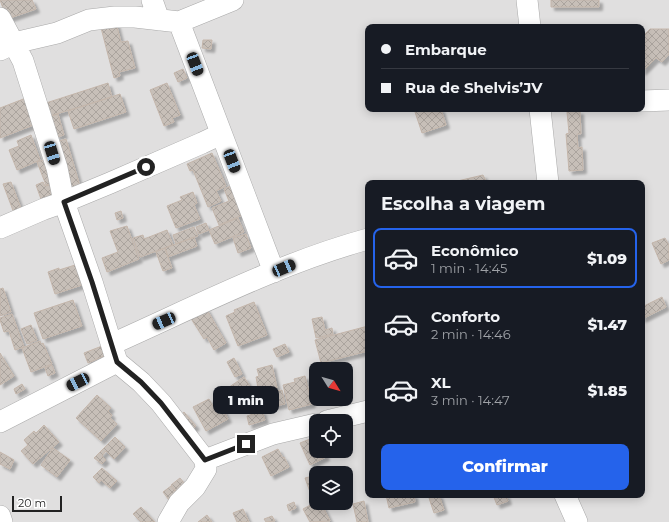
<!DOCTYPE html>
<html lang="pt">
<meta charset="utf-8">
<style>
:root{--surface:#171b24;--page:#20242c;--text:#f1f3f6;--muted:#9ea1a6;--line:#363941;--accent:#2563eb}
body{margin:0;font-family:Montserrat,sans-serif;background:var(--page);color:var(--text);height:100vh;display:flex;flex-direction:column;font-size:15px;white-space:nowrap}
*{box-sizing:border-box;margin:0}
p{font-size:13px;color:var(--muted)}
.icon{flex:none;width:22px;height:22px;fill:none;stroke:currentColor;stroke-width:2;stroke-linecap:round;stroke-linejoin:round}
.map{position:relative;flex:1;overflow:hidden}
.sheet{position:absolute;left:365px;top:180px;width:280px;height:318px;display:flex;flex-direction:column;background:var(--surface);border-radius:8px;box-shadow:0 2px 10px #0003}
.sheet>*{flex:none}
.top-card{position:absolute;left:365px;top:24px;width:280px;height:88px;border-radius:8px;box-shadow:0 2px 10px #0003;display:grid;align-content:center;height:88px;padding:0 16px;background:var(--surface)}
.needle{width:26px;rotate:127deg}
.controls{position:absolute;left:309px;top:362px;display:grid;gap:8px}
.controls a{display:grid;place-items:center;width:44px;height:44px;border-radius:8px;background:var(--surface);box-shadow:0 2px 10px #0003;font-size:20px}
.scale{position:absolute;left:12px;bottom:10px;width:50px;box-sizing:border-box;padding-left:4px;border:2px solid #222;border-top:0;font-size:11px;line-height:14px;white-space:nowrap;color:#222;-webkit-text-stroke:3px #fff;paint-order:stroke}
.end{position:absolute;width:18px;height:18px;margin:-9px;border:5px solid #222;background:#fff;box-shadow:0 0 0 2px #fff}
.from{border-radius:50%}
.bubble{position:absolute;height:28px;border-radius:8px;background:var(--surface);box-shadow:0 2px 10px #0003;font-size:13px;font-weight:800;line-height:28px;text-align:center}
.car{position:absolute;width:12px;height:24px;margin:-12px -6px;border-radius:5px;box-shadow:0 0 3px 1px #0007;background:linear-gradient(#222 24%,#8ab4d8 0 40%,#222 0 76%,#8ab4d8 0 86%,#222 0)}
.top-card b{display:flex;align-items:center;gap:14px;height:38px;font-size:15px}
.top-card b+b{border-top:1px solid var(--line)}
.top-card i{width:10px;height:10px;background:var(--text)}
ul{padding:0;list-style:none}
li{display:flex;align-items:center;gap:12px;height:60px;margin:0 8px 6px;padding:0 8px;border:2px solid transparent;border-radius:8px}
li div{flex:1}
li b{display:block;font-size:15px}
li em{font-style:normal;font-weight:800}
li.current{border-color:var(--accent)}
li>.icon{width:36px;height:36px;stroke-width:1.5}
h2{padding:0 16px;font-size:18px;line-height:48px}
.action{display:flex;gap:8px;margin-top:auto;padding:8px 16px}
.action a{flex:1;height:46px;border-radius:8px;background:var(--accent);color:#fff;font-size:16px;font-weight:800;line-height:46px;text-align:center}
.map>svg:first-child{display:block}
.residential{fill:#e0dfdf;fill-rule:evenodd}
.building{fill:url(#building-cross-hatch);stroke:#c4b6ab;filter:url(#shadow)}
.lines{fill:none;stroke-linecap:round;stroke-linejoin:round}
.minor-casing{stroke:#a9a9a9;stroke-width:22}
.minor{stroke:#fff;stroke-width:21}
.route{stroke:#222;stroke-width:5}
</style>
<div class="map">
<svg width="669" height="522" viewBox="0 0 669 522">
<defs>
<pattern id="building-cross-hatch" width="8" height="8" patternUnits="userSpaceOnUse"><rect width="8" height="8" fill="#c7bfb8"/><path d="M0 0l8 8M0 8l8-8" fill="none" stroke="#aba49e"/></pattern>
<filter id="shadow"><feDropShadow dx="3.5" dy="3.5" stdDeviation="1" flood-color="#0004"/></filter>
</defs>
<rect width="100%" height="100%" fill="#f2efe9"/>
<!-- residential -->
<path class="residential" d="M0,0H669V522H0ZM368,27H642V109H368ZM368,183H642V495H368ZM316,369H346V399H316ZM316,421H346V451H316ZM316,473H346V503H316Z"/>
<!-- building -->
<path class="building" d="M0,0H32L36,9L7,19Z
M551,0H599V7H551Z
M116,23L121,42L128,41L135,68L119,72L120,76L114,78L100,24Z
M650,29H669V54L662,62L656,58L642,72V31L645,34Z
M203,40H212L211,49L202,48Z
M183,69L187,78L178,82L174,73Z
M108,83L112,97L50,116L46,103Z
M167,83L180,115L172,118L174,122L164,126L150,90Z
M120,94L126,112L74,129L68,111Z
M26,98L36,124L0,138V108Z
M423,109H441L446,125L422,133L415,112Z
M580,111L581,134H577L578,148L582,147L583,170L569,171L566,134L569,133L567,112Z
M58,114L64,135L57,137L50,116Z
M31,135L40,160L17,170L9,150L19,146L17,141Z
M66,139L80,186L70,190L55,142Z
M212,153L226,186L216,191L221,201L208,207L193,170L190,171L187,164Z
M47,159L55,182L46,185L37,162Z
M483,175L487,183H449Z
M11,182L22,211L14,213L3,184Z
M43,182L45,186L50,185L54,198L42,202L36,185Z
M233,185L245,214L219,225L212,208L229,201L224,189Z
M193,192L197,203L194,205L200,219L176,228L167,206L182,200L180,197Z
M121,211L123,218L117,220L115,213Z
M238,218L244,232L215,244L209,230Z
M206,223L209,230L199,234L196,227Z
M127,226L139,259L107,272L102,258L118,252L110,231Z
M194,227L198,236L176,244L173,235Z
M167,230L173,245L140,257L133,238L143,235L144,239Z
M246,234L251,248L238,253L233,238Z
M194,237L197,246L168,257L165,248Z
M665,238L669,245V260L661,264L652,243Z
M165,248L172,268L163,271L156,252Z
M75,265L82,285L55,294L48,272L59,268V270Z
M3,288L11,312L0,316V289Z
M662,297L666,307L642,319V307Z
M73,300L82,326L43,339L34,313Z
M254,302L267,335L238,346L226,316L235,312L234,310Z
M206,308L226,343L214,350L207,337L204,339L190,317Z
M12,314L24,347L15,350L9,331L4,332L0,320V318Z
M322,317L325,330L332,328L333,334L316,338L312,319Z
M31,325L37,340L27,344L21,329Z
M368,326V351L321,363L315,340Z
M40,341L41,344L43,343L52,364L31,372L22,348Z
M285,344L289,352L277,357L273,349Z
M102,346L106,355L88,363L84,353Z
M0,353L14,376L0,385Z
M234,358L242,374L235,377L227,362Z
M52,365L55,373L48,376L45,368Z
M272,365L277,388L261,392L260,387L258,388L256,377L259,376L257,369Z
M305,376L312,404L289,410L283,385L295,382L294,379Z
M244,377L262,405L251,411L247,405L249,403L244,396L230,408L219,394Z
M22,384L25,389L16,394L14,389Z
M282,390L285,404L275,406L272,392Z
M97,395L111,408L108,411L112,415L110,418L117,424L101,441L76,418Z
M209,399L214,408L220,404L228,419L206,431L193,407Z
M262,411L265,420L249,425L247,416Z
M184,412L196,426L189,432L177,418Z
M44,425L59,442L33,464L21,451L28,445L24,440L34,431L36,433Z
M115,437L125,447L114,459L106,451L102,456L106,460L102,464L94,458Z
M310,439L312,444L316,442V451H324L326,457L310,465L300,443Z
M53,448L70,460L57,477L41,465Z
M278,449L283,458L284,457L289,467L271,476L262,457Z
M0,452L14,460L10,469L0,464Z
M102,468L117,481L110,488L101,480L99,483L93,477Z
M313,476L316,484V489L310,492L305,478Z
M180,478L185,484L176,491L171,485Z
M171,486L177,494L169,500L163,492Z
M316,491V501H315L311,494Z
M386,495H414L415,502L389,508Z
M428,495H439L444,510L434,513Z
M493,495H506L508,501L497,505Z
M364,501L368,522H357L353,504Z
M294,502L296,508L289,511L287,505Z
M316,502L321,503L330,521L310,522L303,509Z
M141,507L155,522H141L133,514Z
M243,509L249,522H237L233,513Z
M207,515L212,522H198Z
M272,516L275,521L266,522L264,519Z"/>
<g class="lines">
<defs>
<path id="minor" d="M152,0L159,20
M527,0L530,27
M0,18L23,61L57,168L64,202L92,282L117,362L141,382L161,403L205,460L206,469L195,487L179,503L168,522
M179,22L274,272
M0,50L14,43L57,33L89,20L115,17H135L179,22L233,0
M642,101L669,100
M540,109L548,183
M0,228L44,209L64,202L110,183L202,143L221,134
M112,344C195,307 280,263 368,239
M327,421L368,411
M0,422L117,362
M205,460L273,434L316,424
M565,495L577,522
M0,516L2,522"/>
</defs>
<!-- minor casing -->
<use href="#minor" class="minor-casing"/>
<!-- minor -->
<use href="#minor" class="minor"/>
</g>
<g class="lines">
<!-- route -->
<path class="route" d="M146,167L64,202L92,282L117,362L141,382L161,403L205,460L246,444"/>
</g>
</svg>
<div class="controls">
<a><svg class="needle" viewBox="-14 -14 28 28"><path d="M0-13l5 13h-10z" fill="#e53935"/><path d="M0 13l5-13h-10z" fill="#9ea1a6"/></svg></a>
<a><svg class="icon" aria-label="locate" viewBox="0 0 24 24"><circle cx="12" cy="12" r="6"/><path d="M12 2v4M12 18v4M2 12h4M18 12h4"/></svg></a>
<a><svg class="icon" aria-label="layers" viewBox="0 0 24 24"><path d="M12 4l9 5-9 5-9-5zM3 14l9 5 9-5"/></svg></a>
</div>
<div class="scale">20 m</div>
<i class="end from" style="left:146px;top:167px"></i>
<i class="end" style="left:246px;top:444px"></i>
<div class="bubble" style="left:213px;top:386px;width:66px">1 min</div>
<i class="car" style="left:195px;top:64px;rotate:159deg"></i>
<i class="car" style="left:52px;top:153px;rotate:163deg"></i>
<i class="car" style="left:232px;top:161px;rotate:159deg"></i>
<i class="car" style="left:284px;top:268px;rotate:67deg"></i>
<i class="car" style="left:164px;top:321px;rotate:246deg"></i>
<i class="car" style="left:78px;top:382px;rotate:243deg"></i>
<div class="top-card">
<b><i class="from"></i>Embarque</b>
<b><i></i>Rua de Shelvis’JV</b>
</div>
<section class="sheet">
<h2>Escolha a viagem</h2>
<ul>
<li class="current"><svg class="icon" aria-label="car" viewBox="0 0 24 24"><path d="M5 17H2v-5l4-1 3-4h7l3 4 3 1v5h-3M9 17h6M6 11h13"/><circle cx="7" cy="17" r="2"/><circle cx="17" cy="17" r="2"/></svg><div><b>Econômico</b><p>1 min · 14:45</p></div><em>$1.09</em></li>
<li><svg class="icon" aria-label="car" viewBox="0 0 24 24"><path d="M5 17H2v-5l4-1 3-4h7l3 4 3 1v5h-3M9 17h6M6 11h13"/><circle cx="7" cy="17" r="2"/><circle cx="17" cy="17" r="2"/></svg><div><b>Conforto</b><p>2 min · 14:46</p></div><em>$1.47</em></li>
<li><svg class="icon" aria-label="car" viewBox="0 0 24 24"><path d="M5 17H2v-5l4-1 3-4h7l3 4 3 1v5h-3M9 17h6M6 11h13"/><circle cx="7" cy="17" r="2"/><circle cx="17" cy="17" r="2"/></svg><div><b>XL</b><p>3 min · 14:47</p></div><em>$1.85</em></li>
</ul>
<div class="action"><a>Confirmar</a></div>
</section>
</div>
